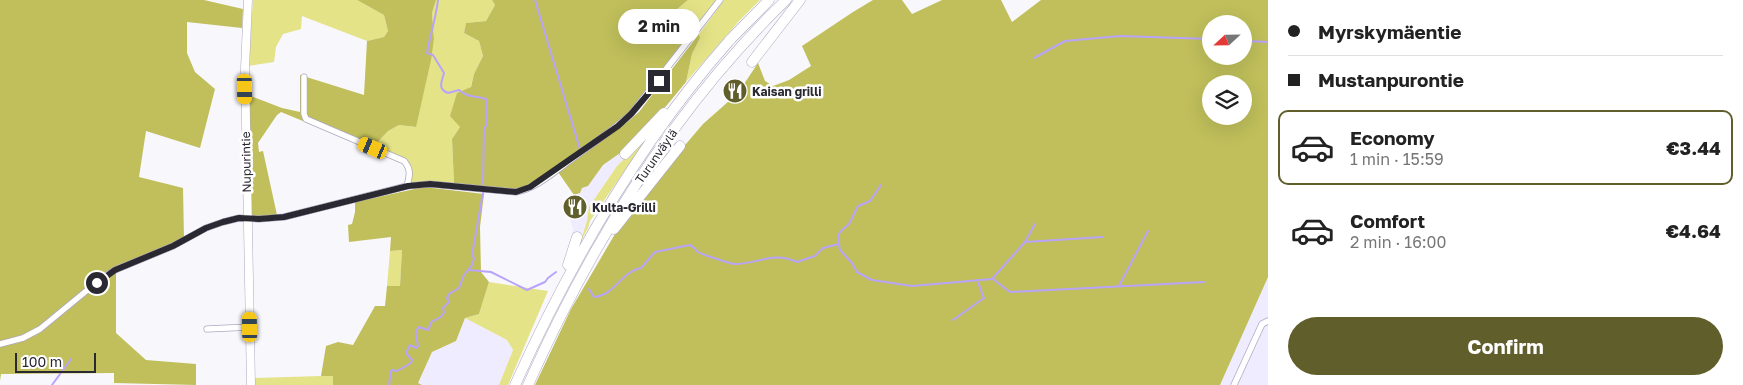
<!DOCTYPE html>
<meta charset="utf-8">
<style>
:root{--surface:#fff;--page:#f6f6f6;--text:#222;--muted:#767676;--line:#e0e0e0;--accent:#605f2c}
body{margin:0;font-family:"Golos Text",sans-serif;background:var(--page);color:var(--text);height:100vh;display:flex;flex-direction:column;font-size:19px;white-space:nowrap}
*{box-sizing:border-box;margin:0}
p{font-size:16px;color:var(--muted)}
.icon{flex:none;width:28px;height:28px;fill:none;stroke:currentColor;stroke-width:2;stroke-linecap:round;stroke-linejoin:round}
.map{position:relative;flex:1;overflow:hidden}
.details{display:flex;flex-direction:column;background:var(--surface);width:475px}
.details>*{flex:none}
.hud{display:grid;align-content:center;height:110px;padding:0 20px;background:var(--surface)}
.needle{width:32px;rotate:248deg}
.tools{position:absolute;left:1202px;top:15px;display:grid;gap:10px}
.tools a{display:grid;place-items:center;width:50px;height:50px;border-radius:50%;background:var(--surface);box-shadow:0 5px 20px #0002;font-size:25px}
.scale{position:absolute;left:15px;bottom:12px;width:81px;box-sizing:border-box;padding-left:5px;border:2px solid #2a2831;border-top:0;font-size:14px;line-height:18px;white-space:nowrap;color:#2a2831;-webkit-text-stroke:4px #fff;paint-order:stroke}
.end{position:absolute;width:22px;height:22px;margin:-11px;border:6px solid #2a2831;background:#fff;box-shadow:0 0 0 2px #fff}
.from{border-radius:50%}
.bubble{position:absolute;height:35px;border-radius:18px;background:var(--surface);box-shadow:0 5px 20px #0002;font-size:16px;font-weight:700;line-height:35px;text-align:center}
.car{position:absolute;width:15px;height:30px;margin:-15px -8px;border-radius:6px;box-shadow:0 0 4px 1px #0007;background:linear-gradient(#f5c518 24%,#345 0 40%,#f5c518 0 76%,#345 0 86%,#f5c518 0)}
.hud b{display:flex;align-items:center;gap:18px;height:48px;font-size:19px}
.hud b+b{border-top:1px solid var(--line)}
.hud i{width:12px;height:12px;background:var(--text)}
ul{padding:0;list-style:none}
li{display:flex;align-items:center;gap:15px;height:75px;margin:0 10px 8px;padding:0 10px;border:2px solid transparent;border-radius:10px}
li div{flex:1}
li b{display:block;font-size:19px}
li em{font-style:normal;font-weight:700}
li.on{border-color:var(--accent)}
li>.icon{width:45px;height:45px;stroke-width:1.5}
.button{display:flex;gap:10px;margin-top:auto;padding:10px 20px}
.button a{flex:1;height:58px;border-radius:30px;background:var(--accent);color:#fff;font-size:20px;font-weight:700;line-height:58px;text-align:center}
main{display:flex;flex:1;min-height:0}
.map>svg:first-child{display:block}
.built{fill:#efecff}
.green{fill:#e4e387}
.forest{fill:#c0bf5b;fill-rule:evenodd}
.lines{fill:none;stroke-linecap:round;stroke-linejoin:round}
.stream{stroke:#b9a4fa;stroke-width:2}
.street-casing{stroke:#aea9c1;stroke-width:7}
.secondary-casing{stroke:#aea9c1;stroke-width:9}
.highway-casing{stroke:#aea9c1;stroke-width:11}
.street{stroke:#fff;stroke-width:5.5}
.secondary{stroke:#fff;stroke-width:8}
.highway{stroke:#fff;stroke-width:10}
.route{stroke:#2a2831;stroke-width:6}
.labels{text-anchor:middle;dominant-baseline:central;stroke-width:5;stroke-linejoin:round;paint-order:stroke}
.poi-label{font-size:12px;font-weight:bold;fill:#2a2831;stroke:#fff;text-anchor:start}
.street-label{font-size:12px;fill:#2a2831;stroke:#fff}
</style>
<main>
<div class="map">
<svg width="1268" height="385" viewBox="0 0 1268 385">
<rect width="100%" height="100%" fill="#f8f7fc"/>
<!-- built -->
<path class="built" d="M623,151L627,156L617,166L589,207L587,221L581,238L572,237L573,229L568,212L574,195L580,193L582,188L588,186L603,165Z
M1268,277V385H1220Z
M465,318L507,340L513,350L499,385H422L418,383L432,352L456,341Z"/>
<!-- green -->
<path class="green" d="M253,0H357L384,15L388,31L384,37L367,41L302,16L301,29L283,34L276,47L274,62L248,66Z
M436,0H492L495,5L486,21L466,23L464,33L479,41L483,56L474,74L460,127L452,139L454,183L425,181L406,184L407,168L402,162L371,149L388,131L399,125L415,127L434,39L432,13Z
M688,0H716L686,39C671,28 680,26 675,11Z
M724,0H760L739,21L686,82L692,54L700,38L699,34Z
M652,131L590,221L588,228L580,243L587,221L589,207L617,166Z
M402,250L400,287L387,286L390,251Z
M489,282L548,291L508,385H499L513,350L507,340L465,318L479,314Z
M321,376H334L333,385H255V378Z"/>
<!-- forest -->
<path class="forest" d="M0,0H204L243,9L242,28L187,22V53L195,72L215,89L200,148L146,131L139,177L183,188L184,239L118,265L116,274V333L146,360L196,364V385L114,383V373L1,374L0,381Z
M357,0H436L432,13L434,39L431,60L416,127L399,125L388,131L371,149L281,112L277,115L258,143L259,152L263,151L277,215L253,217L250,212L248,95L282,108L300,112V75L364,95L367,41L384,37L388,31L384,15Z
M492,0H688L675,11C680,25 673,29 686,39L628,114L612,127L534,181L523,187L517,189L454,183L452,139L460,127L450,116L457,93L471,87L474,74L483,56L479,41L464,33L466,23L486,21L495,5Z
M873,0H902L912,14L942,0H1001L1012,22L1041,0H1268V277L1220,385H535L571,309L615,234L668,165L703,124L738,93L758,63L765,81L773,86L789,80L811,66L802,46L853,12ZM1211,24H1244V56H1211ZM1211,84H1244V116H1211Z
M699,34L700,38L692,54L686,82L667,105L623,151L603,165L588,186L582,188L580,193L574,195L558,172L626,123L639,112Z
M424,187L484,194L480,227L481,272L489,282L479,314L465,318L456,341L432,352L418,383L422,385H333V376H321L326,346L338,342L353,345L375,306H385L387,286H400L402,250L390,251L391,237L349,242L348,225L352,224L355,212V202Z"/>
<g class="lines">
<!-- stream -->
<path class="stream" d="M438,0C436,18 430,36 427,53L433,55L444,73C442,81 437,89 448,93L459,90C470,99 474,95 486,99L487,102L486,126L484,128L483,184
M535,0L580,149
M1244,41L1268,42
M1034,58L1065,41L1120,36L1211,39
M881,185L870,201L858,206L849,224L841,231L838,235L839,244L840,250L852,263L857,272L872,280L912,286L992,279
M1025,242L1103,237
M469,270L491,272L527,290L545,282L548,278L556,272
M992,279L1025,242L1035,224
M993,279L1010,292L1204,282
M1119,286L1148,231
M589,289L594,297C614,296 622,271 641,268L655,252L690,245C695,247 694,249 698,252C701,254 731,264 735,264C758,264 772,251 797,262L815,256L823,248L839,244
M953,320L984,298L977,280
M52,385L71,359
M389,385L391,371L392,370L397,371L411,363L412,360L406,353L410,345L416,348L418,346C417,338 413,333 419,327L428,330L432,321C437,320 441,317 444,313L443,308L449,302L447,298L449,294L459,288L464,275L472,265L474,258L472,255L483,193"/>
<defs>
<path id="street" d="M304,77V114L306,119L404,161C411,169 410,175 407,186
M207,329L250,327
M0,344L23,338L40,329L102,278L115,270L173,246L206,228L223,222L239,218L259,219L284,217L407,186L430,184L516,192C537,188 555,171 572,159C592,144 613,130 631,114L720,0
M1234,385L1262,324L1268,321"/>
<path id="secondary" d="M248,0L245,69L251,385"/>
<path id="highway" d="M752,62L800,0
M625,154L664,113
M614,229L680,146
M568,265L577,237
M515,385C571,261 639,143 729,41C742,27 756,14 769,0
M528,385C591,244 674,108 786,0"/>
</defs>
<!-- street casing -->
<use href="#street" class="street-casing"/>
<!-- secondary casing -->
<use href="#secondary" class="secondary-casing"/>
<!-- highway casing -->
<use href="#highway" class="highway-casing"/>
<!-- street -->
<use href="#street" class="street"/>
<!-- secondary -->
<use href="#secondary" class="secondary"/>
<!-- highway -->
<use href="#highway" class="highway"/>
</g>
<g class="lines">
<!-- route -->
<path class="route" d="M97,283L115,270L173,246L206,228L223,222L239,218L259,219L284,217L408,186L430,184L516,192L530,187L618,126L631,114L659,81"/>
</g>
<!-- icons -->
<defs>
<symbol id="restaurant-disc" viewBox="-11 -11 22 22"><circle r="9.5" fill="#605f2c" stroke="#fff"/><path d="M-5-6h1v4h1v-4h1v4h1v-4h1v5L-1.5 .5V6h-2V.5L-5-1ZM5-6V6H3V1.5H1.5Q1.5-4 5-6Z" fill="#fff"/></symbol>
</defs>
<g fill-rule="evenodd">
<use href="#restaurant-disc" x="721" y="77" width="28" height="28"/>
<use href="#restaurant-disc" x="561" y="193" width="28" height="28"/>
</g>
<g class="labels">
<!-- poi labels -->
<g class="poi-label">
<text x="752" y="91">Kaisan grilli</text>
<text x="592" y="207">Kulta-Grilli</text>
</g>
<!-- street labels -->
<g class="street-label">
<text transform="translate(656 156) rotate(-55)">Turunväylä</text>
<text transform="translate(246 162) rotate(-91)">Nupurintie</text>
</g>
</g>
</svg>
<div class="tools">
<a><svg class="needle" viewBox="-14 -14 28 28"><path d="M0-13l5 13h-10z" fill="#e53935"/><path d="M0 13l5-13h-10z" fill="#767676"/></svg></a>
<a><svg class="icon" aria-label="layers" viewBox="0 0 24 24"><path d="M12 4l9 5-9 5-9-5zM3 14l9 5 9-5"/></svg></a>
</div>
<div class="scale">100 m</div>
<i class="end from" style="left:97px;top:283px"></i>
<i class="end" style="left:659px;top:81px"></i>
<div class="bubble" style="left:618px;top:9px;width:82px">2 min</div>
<i class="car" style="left:245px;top:89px;rotate:179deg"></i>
<i class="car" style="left:373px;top:148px;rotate:293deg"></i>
<i class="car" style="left:250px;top:327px;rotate:359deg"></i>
</div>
<section class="details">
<div class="hud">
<b><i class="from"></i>Myrskymäentie</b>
<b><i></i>Mustanpurontie</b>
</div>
<ul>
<li class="on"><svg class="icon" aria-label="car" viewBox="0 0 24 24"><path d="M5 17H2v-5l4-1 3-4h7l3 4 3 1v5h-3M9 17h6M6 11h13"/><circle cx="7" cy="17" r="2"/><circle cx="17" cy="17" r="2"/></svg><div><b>Economy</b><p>1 min · 15:59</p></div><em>€3.44</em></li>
<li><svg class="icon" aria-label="car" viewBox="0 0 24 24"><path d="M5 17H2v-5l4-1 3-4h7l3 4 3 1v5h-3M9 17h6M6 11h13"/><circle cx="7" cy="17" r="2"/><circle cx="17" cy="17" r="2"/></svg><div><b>Comfort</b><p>2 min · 16:00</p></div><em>€4.64</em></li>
</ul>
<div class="button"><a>Confirm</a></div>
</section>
</main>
